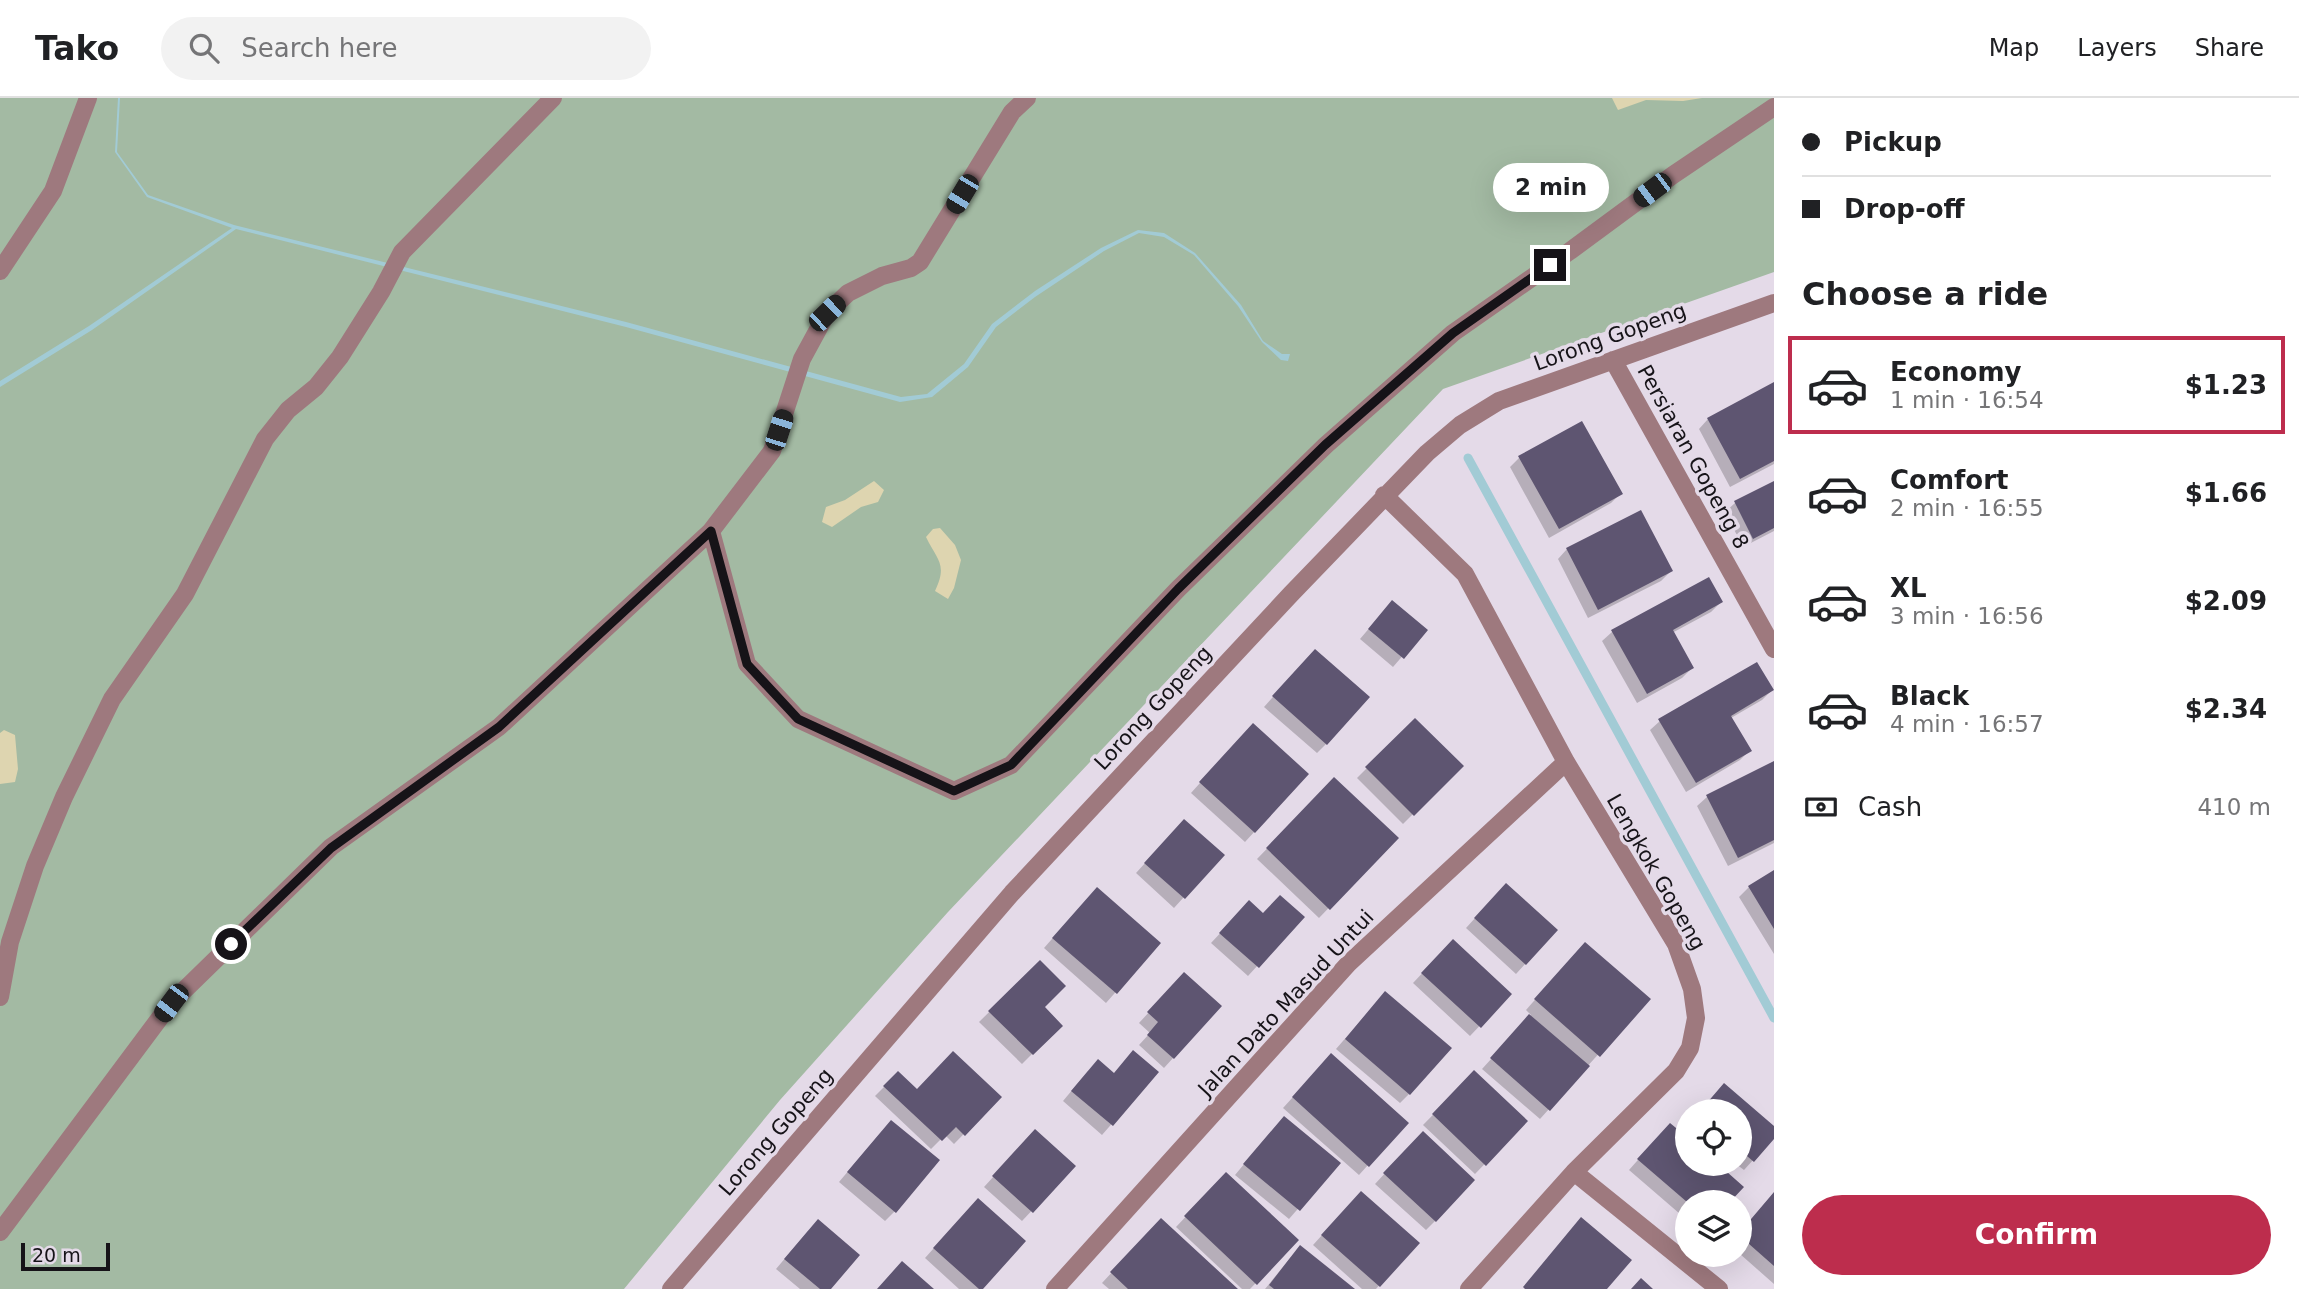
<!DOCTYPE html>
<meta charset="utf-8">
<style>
:root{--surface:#fff;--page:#f2f2f2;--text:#202124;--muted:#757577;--line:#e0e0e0;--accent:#bd2d4d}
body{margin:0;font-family:"DejaVu Sans",sans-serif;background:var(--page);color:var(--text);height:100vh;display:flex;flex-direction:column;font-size:26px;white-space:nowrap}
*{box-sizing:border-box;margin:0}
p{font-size:23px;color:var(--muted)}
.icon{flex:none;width:38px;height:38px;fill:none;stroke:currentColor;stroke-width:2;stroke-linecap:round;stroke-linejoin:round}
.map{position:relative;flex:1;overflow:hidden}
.side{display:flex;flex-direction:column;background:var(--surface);width:525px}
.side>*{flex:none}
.hud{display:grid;align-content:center;height:154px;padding:0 28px;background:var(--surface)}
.controls{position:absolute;left:1675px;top:1001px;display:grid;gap:14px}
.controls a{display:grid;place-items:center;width:77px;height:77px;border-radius:50%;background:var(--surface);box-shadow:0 7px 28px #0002;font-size:35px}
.scale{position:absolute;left:21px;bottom:18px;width:89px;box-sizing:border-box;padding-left:7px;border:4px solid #161318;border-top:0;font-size:19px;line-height:24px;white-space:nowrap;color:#161318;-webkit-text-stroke:5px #e4dae8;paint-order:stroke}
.end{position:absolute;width:32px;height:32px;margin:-16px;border:9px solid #161318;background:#fff;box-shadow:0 0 0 4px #fff}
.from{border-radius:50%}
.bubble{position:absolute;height:49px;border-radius:24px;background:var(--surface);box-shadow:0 7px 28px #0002;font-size:23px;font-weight:700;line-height:49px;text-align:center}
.car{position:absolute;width:21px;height:42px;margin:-21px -10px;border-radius:9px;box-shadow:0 0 5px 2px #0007;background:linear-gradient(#222 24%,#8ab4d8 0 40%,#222 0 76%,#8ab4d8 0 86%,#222 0)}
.hud b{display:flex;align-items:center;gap:24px;height:66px;font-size:26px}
.hud b+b{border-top:2px solid var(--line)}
.hud i{width:18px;height:18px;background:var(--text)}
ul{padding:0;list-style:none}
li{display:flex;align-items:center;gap:21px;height:98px;margin:0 14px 10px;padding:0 14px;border:4px solid transparent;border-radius:0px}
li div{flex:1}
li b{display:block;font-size:26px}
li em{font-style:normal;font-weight:700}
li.active{border-color:var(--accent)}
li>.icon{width:63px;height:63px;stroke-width:1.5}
h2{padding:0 28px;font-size:32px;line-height:84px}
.pay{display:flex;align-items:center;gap:18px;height:77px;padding:0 28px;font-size:26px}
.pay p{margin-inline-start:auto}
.action{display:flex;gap:14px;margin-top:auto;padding:14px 28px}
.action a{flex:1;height:80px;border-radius:42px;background:var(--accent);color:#fff;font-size:28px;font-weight:700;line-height:80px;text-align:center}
header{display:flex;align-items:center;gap:42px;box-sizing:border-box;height:98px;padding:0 35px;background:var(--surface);border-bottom:2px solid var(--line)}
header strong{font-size:33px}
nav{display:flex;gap:38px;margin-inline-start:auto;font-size:24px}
.search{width:490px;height:63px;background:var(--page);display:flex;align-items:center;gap:18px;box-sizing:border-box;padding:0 24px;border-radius:38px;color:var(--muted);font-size:26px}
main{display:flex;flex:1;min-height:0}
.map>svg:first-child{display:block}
.green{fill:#a3baa3}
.sand{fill:#ded5b0}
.water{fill:#a2cbd5}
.shadow{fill:#0003}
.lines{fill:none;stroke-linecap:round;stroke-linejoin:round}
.stream{stroke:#a2cbd5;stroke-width:9}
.building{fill:#5e5571}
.minor{stroke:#9e797e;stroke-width:18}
.route{stroke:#161318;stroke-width:9}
.labels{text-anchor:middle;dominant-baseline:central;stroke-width:7;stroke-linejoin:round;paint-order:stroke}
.street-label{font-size:21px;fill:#161318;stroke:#e4dae8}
</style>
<header>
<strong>Tako</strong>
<div class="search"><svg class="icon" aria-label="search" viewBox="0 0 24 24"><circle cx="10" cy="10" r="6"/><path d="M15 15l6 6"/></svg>Search here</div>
<nav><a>Map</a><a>Layers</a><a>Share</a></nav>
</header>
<main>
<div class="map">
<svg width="1774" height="1191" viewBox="0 0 1774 1191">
<rect width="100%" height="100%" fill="#e4dae8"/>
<!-- green -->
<path class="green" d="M0,0H1774V174L1443,291L948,814L780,1002L624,1191H0Z"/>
<!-- sand -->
<path class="sand" d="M1612,0H1702L1683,3L1646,2L1618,12Z
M874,383L884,392L878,404L861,409L832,429L822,424L826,409L845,402Z
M940,430L955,447L961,462L954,490L948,501L935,493C948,466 937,462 926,439L933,431Z
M4,632L15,637L18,671L15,684L0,686V635Z"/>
<!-- water -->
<path class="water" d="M118,0H120L117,54L148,97L234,127L626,224L901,299L927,296L964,266L992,226L1035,193L1101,150L1138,132L1164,135L1195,155L1241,207L1263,243L1282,256H1290L1288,263L1281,262L1262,244L1238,208L1194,157L1164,139L1139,135L1104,153L1035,199L996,229L968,269L932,299L900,304L626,229L236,131L92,232L0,289V283L89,228L232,130L147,99L115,54Z"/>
<!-- shadow -->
<path class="shadow" d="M1774,286V366L1730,389L1699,331L1708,321Z
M1519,360L1620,396L1611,405L1549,440L1510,369Z
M1774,385V433L1743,449L1725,414L1735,405Z
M1567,451L1671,473L1661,483L1588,520L1558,461Z
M1708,481L1721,504L1711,514L1672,535L1692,570L1682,580L1637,605L1602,543L1612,534Z
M1383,514L1425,532L1393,569L1360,541Z
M1305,563L1326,646L1317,655L1264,609Z
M1772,592L1762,602L1731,620L1750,652L1740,662L1686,694L1650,632L1660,623Z
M1415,622L1461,668L1403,726L1357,680Z
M1243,637L1307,676L1245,744L1191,695Z
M1774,665V745L1728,768L1697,708L1707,699Z
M1334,681L1396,740L1319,820L1257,761Z
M1175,732L1222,757L1174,810L1136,775Z
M1774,774V856L1739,799L1749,789Z
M1496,797L1556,832L1516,876L1466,830Z
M1088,800L1159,845L1106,905L1044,850Z
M1240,814L1302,819L1248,878L1211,845Z
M1443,853L1510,896L1470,938L1413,885Z
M1575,856L1648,901L1540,1021L1482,971L1531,917L1526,912Z
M1040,864L1042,909L1060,928L1022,966L979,924Z
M1175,886L1220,908L1164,970L1139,947L1150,935L1139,925Z
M1376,905L1409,996L1400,1005L1336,951Z
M1322,967L1368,1067L1359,1077L1283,1010Z
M1088,973L1113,976L1157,974L1102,1037L1063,1003Z
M898,975L917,993L1000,999L954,1046L945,1037L931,1051L875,998Z
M1474,975L1526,1023L1475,1076L1423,1027Z
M1724,987L1774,1030V1039L1744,1072L1736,1066H1740V1013H1701Z
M1275,1029L1338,1065L1289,1121L1235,1077Z
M882,1033L895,1113L885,1123L839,1084Z
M1661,1036L1687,1041V1066H1715L1741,1089L1728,1104H1687V1122L1629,1072Z
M1026,1043L1074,1068L1022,1123L984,1089Z
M1413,1045L1435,1123L1426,1132L1375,1086Z
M1226,1076L1297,1142L1250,1191H1242L1176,1129Z
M1774,1095V1186L1740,1156V1135Z
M1352,1104L1417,1145L1376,1191H1362L1313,1147Z
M968,1112L981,1191H959L925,1160Z
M1151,1132L1235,1191H1109L1102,1185Z
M808,1133L829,1191H800L776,1171Z
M1291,1159L1353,1191H1265Z"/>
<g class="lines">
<!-- stream -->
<path class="stream" d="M1468,360L1774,920"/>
</g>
<!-- building -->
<path class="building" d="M1774,284V363L1740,381L1707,320Z
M1582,323L1623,396L1559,431L1518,358Z
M1774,383V430L1753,441L1734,403Z
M1641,412L1673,473L1598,512L1566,450Z
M1709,479L1723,504L1673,532L1694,570L1647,596L1611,532Z
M1392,502L1428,532L1404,561L1368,531Z
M1315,551L1370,599L1327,647L1272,598Z
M1757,564L1774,592L1731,618L1752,653L1696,685L1658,621Z
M1415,620L1464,668L1414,718L1365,669Z
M1253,625L1309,676L1255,735L1199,684Z
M1774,663V742L1738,760L1706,697Z
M1334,679L1399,740L1330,812L1266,750Z
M1184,721L1225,757L1185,801L1144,765Z
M1774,772V831L1748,788Z
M1506,785L1558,832L1526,867L1474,820Z
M1097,789L1161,845L1117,896L1052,840Z
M1280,797L1305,819L1259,870L1219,835L1249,802L1263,815Z
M1453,841L1512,896L1481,930L1421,875Z
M1585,844L1651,901L1600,959L1534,901Z
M1040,862L1066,888L1045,909L1063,928L1033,957L988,913Z
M1184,874L1222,908L1174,961L1147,937L1158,924L1147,914Z
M1385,893L1452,950L1410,997L1345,941Z
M1529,916L1590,968L1550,1013L1490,960Z
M1133,952L1159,974L1113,1028L1071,993L1098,961L1114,975Z
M953,953L1002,999L965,1038L956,1029L942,1043L883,988L898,973L917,991Z
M1331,955L1409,1025L1369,1069L1292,999Z
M1474,972L1528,1023L1486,1068L1432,1016Z
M1724,985L1774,1028V1041L1754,1064L1740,1052V1013H1700Z
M1284,1018L1341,1065L1300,1113L1243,1066Z
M891,1022L940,1062L896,1115L847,1074Z
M1670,1025L1687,1039V1066H1718L1744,1089L1730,1104H1687L1637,1061Z
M1035,1031L1076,1068L1033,1115L992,1078Z
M1423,1033L1475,1082L1436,1124L1383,1075Z
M1226,1074L1299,1142L1257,1187L1184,1118Z
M1361,1093L1420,1145L1380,1189L1321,1137Z
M1774,1094V1168L1740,1138V1134Z
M978,1100L1026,1143L983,1191H979L933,1150Z
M1581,1119L1632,1162L1607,1191H1525L1523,1189Z
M1161,1120L1238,1191H1128L1110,1174Z
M818,1121L860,1157L831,1191H820L784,1161Z
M1300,1147L1355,1191H1274L1269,1187Z
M902,1163L934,1191H877Z
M1641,1180L1653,1191H1631Z"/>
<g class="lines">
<!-- minor -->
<path class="minor" d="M0,173L53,93L88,0
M1613,262L1774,551
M1384,397L1465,476L1566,664L1676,846L1692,891L1696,920L1690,950L1676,973L1574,1074L1469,1191
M711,433L747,566L798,621L954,693L1011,667L1178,491L1326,347L1453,235L1570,153L1673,77L1774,9
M0,899L10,844L35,768L64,699L112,601L185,496L265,341L288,312L316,289L340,259L381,194L402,154L553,0
M1574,1074L1719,1191
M0,1134L171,905L331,749L499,629L711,433L772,353L802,261L827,215L848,195L882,178L911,170L920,164L1012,14L1027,0
M671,1191L1012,795L1291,496L1427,355L1460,327L1499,303L1774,205
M1055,1191L1348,866L1566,664"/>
</g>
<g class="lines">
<!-- route -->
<path class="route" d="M231,846L331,750L499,629L711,433L747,566L798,621L954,693L1011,667L1178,491L1325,347L1453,235L1550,167"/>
</g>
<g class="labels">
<!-- street labels -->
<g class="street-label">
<text transform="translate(1610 239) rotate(-20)">Lorong Gopeng</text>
<text transform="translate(1693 359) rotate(61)">Persiaran Gopeng 8</text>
<text transform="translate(1153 610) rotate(-47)">Lorong Gopeng</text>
<text transform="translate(1656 774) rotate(60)">Lengkok Gopeng</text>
<text transform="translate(1286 905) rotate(-47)">Jalan Dato Masud Untui</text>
<text transform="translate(776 1034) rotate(-49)">Lorong Gopeng</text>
</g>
</g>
</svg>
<div class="controls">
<a><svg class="icon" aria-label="locate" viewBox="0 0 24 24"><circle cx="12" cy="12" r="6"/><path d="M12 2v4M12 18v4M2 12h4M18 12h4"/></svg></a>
<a><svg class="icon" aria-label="layers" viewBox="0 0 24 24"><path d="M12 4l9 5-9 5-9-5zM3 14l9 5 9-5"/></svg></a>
</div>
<div class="scale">20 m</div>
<i class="end from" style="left:231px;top:846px"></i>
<i class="end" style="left:1550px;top:167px"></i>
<div class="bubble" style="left:1493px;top:65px;width:116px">2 min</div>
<i class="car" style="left:1652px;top:92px;rotate:233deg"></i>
<i class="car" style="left:962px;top:96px;rotate:211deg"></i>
<i class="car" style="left:827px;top:215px;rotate:46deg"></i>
<i class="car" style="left:779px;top:332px;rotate:18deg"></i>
<i class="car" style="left:171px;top:905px;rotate:217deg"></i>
</div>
<section class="side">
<div class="hud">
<b><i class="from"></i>Pickup</b>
<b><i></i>Drop-off</b>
</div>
<h2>Choose a ride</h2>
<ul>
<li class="active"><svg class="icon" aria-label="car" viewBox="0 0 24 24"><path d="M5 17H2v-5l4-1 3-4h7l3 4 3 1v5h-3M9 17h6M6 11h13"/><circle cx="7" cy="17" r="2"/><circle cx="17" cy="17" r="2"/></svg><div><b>Economy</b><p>1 min · 16:54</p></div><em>$1.23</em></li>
<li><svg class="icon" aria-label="car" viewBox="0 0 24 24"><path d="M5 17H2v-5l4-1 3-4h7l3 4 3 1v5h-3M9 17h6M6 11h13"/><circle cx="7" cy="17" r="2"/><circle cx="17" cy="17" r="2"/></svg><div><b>Comfort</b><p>2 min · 16:55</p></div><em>$1.66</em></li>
<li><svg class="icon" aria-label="car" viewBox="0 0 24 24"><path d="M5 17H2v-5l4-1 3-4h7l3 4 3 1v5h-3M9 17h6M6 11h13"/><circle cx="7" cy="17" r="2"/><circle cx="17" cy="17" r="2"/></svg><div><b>XL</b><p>3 min · 16:56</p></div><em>$2.09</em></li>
<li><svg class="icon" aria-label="car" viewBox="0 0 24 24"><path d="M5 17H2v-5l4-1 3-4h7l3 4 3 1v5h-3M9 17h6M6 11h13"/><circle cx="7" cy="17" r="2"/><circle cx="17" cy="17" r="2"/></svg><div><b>Black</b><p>4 min · 16:57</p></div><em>$2.34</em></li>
</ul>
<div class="pay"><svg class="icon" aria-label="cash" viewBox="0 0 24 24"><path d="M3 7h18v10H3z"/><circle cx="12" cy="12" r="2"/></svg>Cash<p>410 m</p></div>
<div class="action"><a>Confirm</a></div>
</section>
</main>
